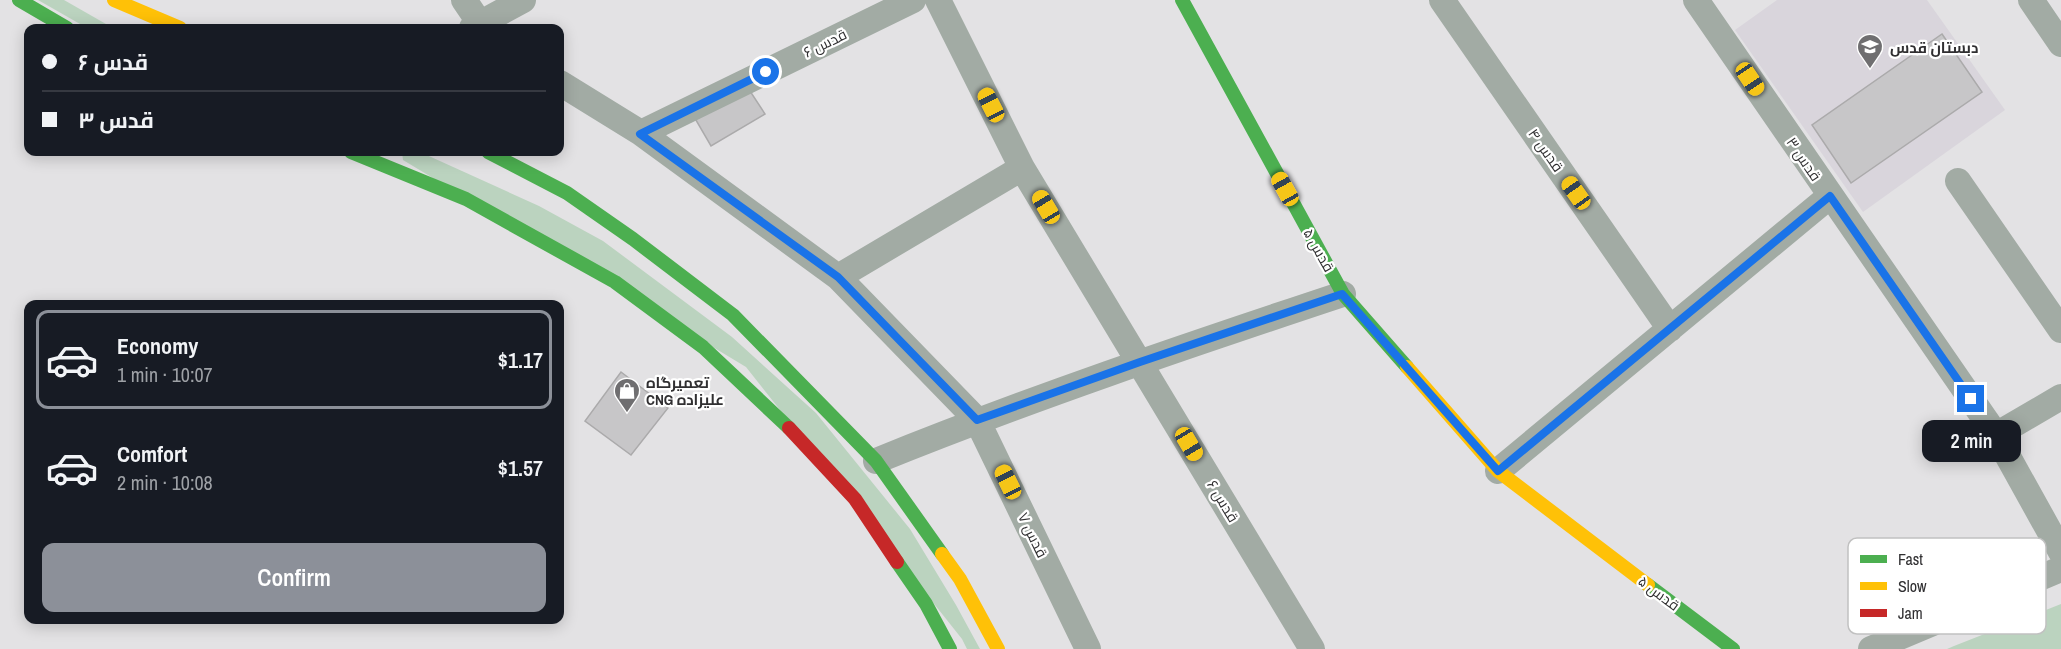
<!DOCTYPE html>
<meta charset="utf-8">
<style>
:root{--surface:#171b24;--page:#20242c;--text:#f1f3f6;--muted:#9ea1a6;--line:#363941;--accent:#8c9099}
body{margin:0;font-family:"Archivo Narrow",Cairo,sans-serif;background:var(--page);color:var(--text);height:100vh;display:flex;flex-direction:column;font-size:22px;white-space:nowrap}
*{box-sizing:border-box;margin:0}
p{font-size:20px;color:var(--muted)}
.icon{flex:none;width:33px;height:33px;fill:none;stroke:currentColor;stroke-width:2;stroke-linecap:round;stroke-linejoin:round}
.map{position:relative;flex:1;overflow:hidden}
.panel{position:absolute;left:24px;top:300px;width:540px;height:324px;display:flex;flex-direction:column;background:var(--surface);border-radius:12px;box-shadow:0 3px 15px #0003}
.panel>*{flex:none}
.top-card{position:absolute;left:24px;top:24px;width:540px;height:132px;border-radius:12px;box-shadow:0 3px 15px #0003;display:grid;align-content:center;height:132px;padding:0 18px;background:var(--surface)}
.end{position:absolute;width:27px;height:27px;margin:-14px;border:8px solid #1a73e8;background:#fff;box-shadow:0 0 0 3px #fff}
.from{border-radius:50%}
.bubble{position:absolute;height:42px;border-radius:12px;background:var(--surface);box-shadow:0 3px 15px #0003;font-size:20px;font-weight:600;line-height:42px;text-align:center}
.car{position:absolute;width:18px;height:36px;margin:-18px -9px;border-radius:8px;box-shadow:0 0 4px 2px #0007;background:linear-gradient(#f5c518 24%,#345 0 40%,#f5c518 0 76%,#345 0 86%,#f5c518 0)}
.top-card b{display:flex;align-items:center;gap:21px;height:57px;font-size:22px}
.top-card b+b{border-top:2px solid var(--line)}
.top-card i{width:15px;height:15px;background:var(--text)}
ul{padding:10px 0 0;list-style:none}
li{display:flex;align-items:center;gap:18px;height:99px;margin:0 12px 9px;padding:0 6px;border:3px solid transparent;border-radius:12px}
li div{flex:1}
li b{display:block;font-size:22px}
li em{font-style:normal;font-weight:600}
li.active{border-color:var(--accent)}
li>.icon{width:54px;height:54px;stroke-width:1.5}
.action{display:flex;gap:12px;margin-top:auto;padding:12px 18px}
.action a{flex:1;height:69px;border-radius:12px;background:var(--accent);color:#fff;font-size:24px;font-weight:600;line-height:69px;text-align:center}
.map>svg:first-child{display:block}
.built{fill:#d9d5dc}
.green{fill:#bbd3bf}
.building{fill:#c7c6c8;stroke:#abaaab;stroke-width:1.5}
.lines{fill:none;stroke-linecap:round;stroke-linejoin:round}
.street{stroke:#a2aba4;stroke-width:26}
.fast{stroke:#4caf50;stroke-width:14}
.slow{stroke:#ffc107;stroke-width:14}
.jam{stroke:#c62828;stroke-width:14}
.route{stroke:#1a73e8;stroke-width:8}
.labels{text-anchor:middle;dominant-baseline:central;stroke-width:4.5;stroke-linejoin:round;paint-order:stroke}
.street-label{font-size:15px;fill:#302f31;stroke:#fff}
.poi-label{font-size:15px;font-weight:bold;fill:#302f31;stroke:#fff;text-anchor:start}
.key{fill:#fff;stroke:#c1c1c1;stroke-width:1.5}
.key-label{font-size:16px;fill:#302f31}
</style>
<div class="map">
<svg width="2061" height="649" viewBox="0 0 2061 649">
<rect width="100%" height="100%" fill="#e3e2e4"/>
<!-- built -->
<path class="built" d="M1777,0H1927L2005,110L1863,212L1735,30Z"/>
<!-- green -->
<path class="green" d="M38,0H64L113,28H87Z
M402,152H420L539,206L603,241L732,337L816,413L910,529L956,605L980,649H967L962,639L746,367L403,160Z
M2061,604V649H1947L1954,646Z"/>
<!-- building -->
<path class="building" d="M1942,34L1982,92L1851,183L1812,125Z
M746,85L765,114L711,146L693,115Z
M621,372L668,408L631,455L585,421Z"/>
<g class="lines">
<!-- street -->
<path class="street" d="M464,0L483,28
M938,0L1022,168L1312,649
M1442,0L1670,329
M1696,0L1996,435L2061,552
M2031,0L2061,44
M472,28L523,0
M560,83L641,133L838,277L977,420L1088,649
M641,133L913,0
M1958,181L2061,330
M838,277L1022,168
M1996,435L2061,397
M876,461C1029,399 1186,346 1343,294
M1498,471L1830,196
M1871,649L2061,569"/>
<!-- fast -->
<path class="fast" d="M19,0L67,28
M1182,0L1343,294L1407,367
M351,152L466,199L615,282L703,347L789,428
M488,152L567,193L633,239L733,315L876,461L942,554
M897,562L926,604L950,649
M1648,585L1733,649"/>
<!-- slow -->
<path class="slow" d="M114,0L180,28
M1407,367L1498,471L1648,585
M942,554L960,579L998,649"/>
<!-- jam -->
<path class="jam" d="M789,428L855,499L897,562"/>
</g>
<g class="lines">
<!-- route -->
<path class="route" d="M766,72L640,134L838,277L977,420L1140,362L1342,294L1498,471L1830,196L1971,399"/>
</g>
<!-- icons -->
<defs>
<symbol id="school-pin" viewBox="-11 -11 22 30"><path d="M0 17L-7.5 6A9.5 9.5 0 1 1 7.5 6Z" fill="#6f6e70" stroke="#fff"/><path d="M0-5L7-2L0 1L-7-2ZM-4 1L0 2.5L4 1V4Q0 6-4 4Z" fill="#fff"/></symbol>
<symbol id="shop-pin" viewBox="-11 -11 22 30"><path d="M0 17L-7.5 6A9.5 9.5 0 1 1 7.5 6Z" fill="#6f6e70" stroke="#fff"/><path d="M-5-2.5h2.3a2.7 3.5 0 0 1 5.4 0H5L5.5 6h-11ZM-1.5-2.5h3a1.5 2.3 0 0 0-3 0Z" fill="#fff"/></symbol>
</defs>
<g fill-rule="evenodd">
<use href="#school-pin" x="1855" y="32" width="30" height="40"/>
<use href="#shop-pin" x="612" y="376" width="30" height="40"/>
</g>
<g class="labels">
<!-- street labels -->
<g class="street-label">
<text transform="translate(825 43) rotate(-26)">قدس ۶</text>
<text transform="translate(1546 150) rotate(55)">قدس ۴</text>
<text transform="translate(1804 159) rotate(56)">قدس ۳</text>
<text transform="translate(1319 250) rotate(61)">قدس ۵</text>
<text transform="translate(1223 501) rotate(59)">قدس ۶</text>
<text transform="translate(1033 535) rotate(64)">قدس ۷</text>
<text transform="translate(1659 593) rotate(37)">قدس ۵</text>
</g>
<!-- poi labels -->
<g class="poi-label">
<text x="1890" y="47">دبستان قدس</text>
<text x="646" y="382">تعمیرگاه<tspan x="646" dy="17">CNG علیزاده</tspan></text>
</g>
</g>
<!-- legend -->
<rect x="1848" y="538" width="198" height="96" rx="9" class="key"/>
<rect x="1860" y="555" width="27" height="8" fill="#4caf50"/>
<rect x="1860" y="582" width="27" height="8" fill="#ffc107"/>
<rect x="1860" y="609" width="27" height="8" fill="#c62828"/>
<g class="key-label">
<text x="1898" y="565">Fast</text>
<text x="1898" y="592">Slow</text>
<text x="1898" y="619">Jam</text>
</g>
</svg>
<i class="end from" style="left:766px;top:72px"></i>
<i class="end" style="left:1971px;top:399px"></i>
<div class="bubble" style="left:1922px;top:420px;width:99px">2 min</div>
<i class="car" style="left:1750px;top:79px;rotate:146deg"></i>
<i class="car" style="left:991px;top:105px;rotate:333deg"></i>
<i class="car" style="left:1285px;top:189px;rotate:331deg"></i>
<i class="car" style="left:1576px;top:193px;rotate:325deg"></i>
<i class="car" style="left:1046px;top:207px;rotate:329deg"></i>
<i class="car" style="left:1189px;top:444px;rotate:149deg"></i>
<i class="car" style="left:1008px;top:482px;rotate:334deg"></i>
<div class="top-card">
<b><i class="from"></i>قدس ۶</b>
<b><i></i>قدس ۳</b>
</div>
<section class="panel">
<ul>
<li class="active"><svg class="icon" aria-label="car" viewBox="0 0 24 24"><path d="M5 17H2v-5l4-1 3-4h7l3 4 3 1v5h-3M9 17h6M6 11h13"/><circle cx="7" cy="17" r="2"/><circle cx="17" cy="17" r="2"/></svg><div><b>Economy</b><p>1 min · 10:07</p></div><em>$1.17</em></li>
<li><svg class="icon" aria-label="car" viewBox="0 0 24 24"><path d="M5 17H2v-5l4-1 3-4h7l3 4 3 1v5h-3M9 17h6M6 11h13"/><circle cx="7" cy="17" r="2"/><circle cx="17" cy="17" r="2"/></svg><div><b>Comfort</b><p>2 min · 10:08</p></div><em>$1.57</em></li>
</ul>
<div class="action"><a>Confirm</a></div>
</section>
</div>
